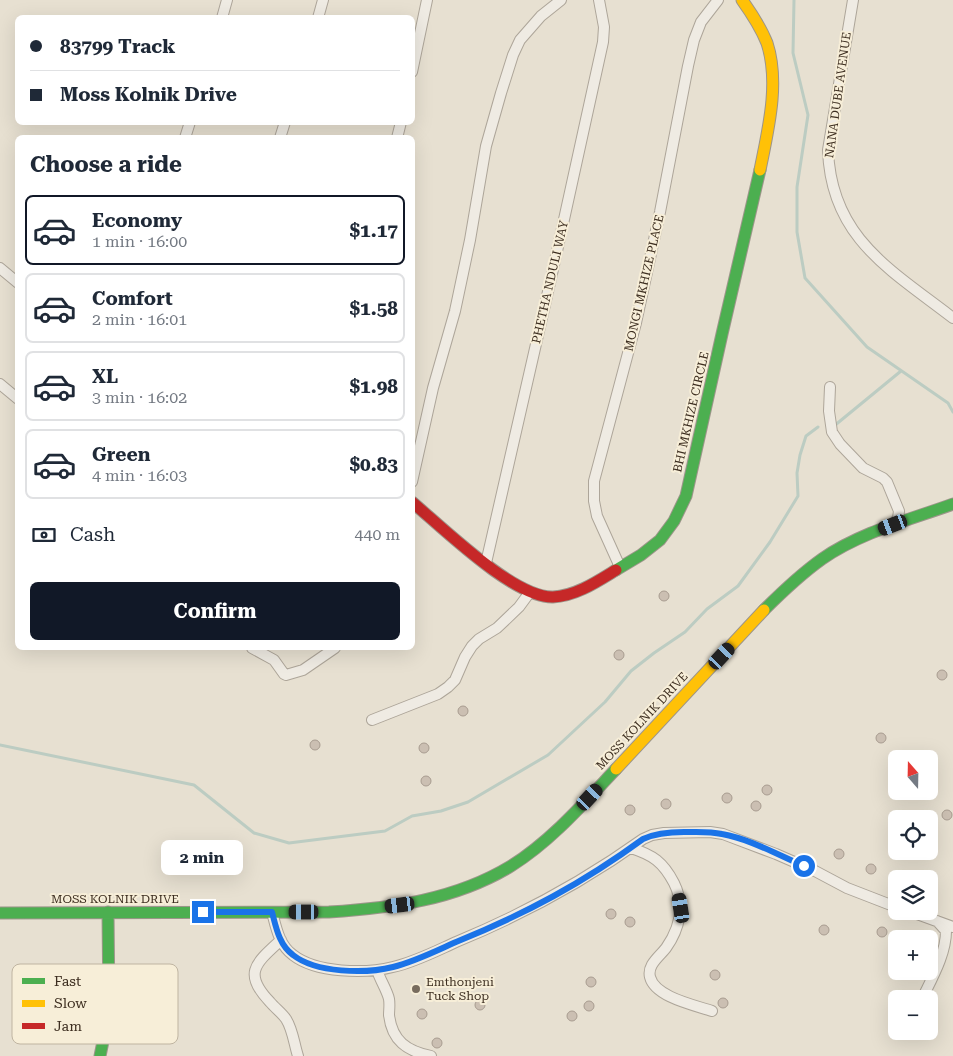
<!DOCTYPE html>
<meta charset="utf-8">
<style>
:root{--surface:#fff;--page:#f2f2f3;--text:#1f2937;--muted:#747a83;--line:#e0e1e3;--accent:#111827}
body{margin:0;font-family:"Roboto Serif",serif;background:var(--page);color:var(--text);height:100vh;display:flex;flex-direction:column;font-size:19px;white-space:nowrap}
*{box-sizing:border-box;margin:0}
p{font-size:16px;color:var(--muted)}
.icon{flex:none;width:28px;height:28px;fill:none;stroke:currentColor;stroke-width:2;stroke-linecap:round;stroke-linejoin:round}
.map{position:relative;flex:1;overflow:hidden}
.drawer{position:absolute;left:15px;top:135px;width:400px;height:515px;display:flex;flex-direction:column;background:var(--surface);border-radius:8px;box-shadow:0 5px 20px #0002}
.drawer>*{flex:none}
.top-card{position:absolute;left:15px;top:15px;width:400px;height:110px;border-radius:8px;box-shadow:0 5px 20px #0002;display:grid;align-content:center;height:110px;padding:0 15px;background:var(--surface)}
.needle{width:32px;rotate:340deg}
.fabs{position:absolute;left:888px;top:750px;display:grid;gap:10px}
.fabs a{display:grid;place-items:center;width:50px;height:50px;border-radius:8px;background:var(--surface);box-shadow:0 5px 20px #0002;font-size:25px}
.end{position:absolute;width:22px;height:22px;margin:-11px;border:6px solid #1a73e8;background:#fff;box-shadow:0 0 0 2px #fff}
.from{border-radius:50%}
.bubble{position:absolute;height:35px;border-radius:8px;background:var(--surface);box-shadow:0 5px 20px #0002;font-size:16px;font-weight:700;line-height:35px;text-align:center}
.car{position:absolute;width:15px;height:30px;margin:-15px -8px;border-radius:6px;box-shadow:0 0 4px 1px #0007;background:linear-gradient(#222 24%,#8ab4d8 0 40%,#222 0 76%,#8ab4d8 0 86%,#222 0)}
.top-card b{display:flex;align-items:center;gap:18px;height:48px;font-size:19px}
.top-card b+b{border-top:1px solid var(--line)}
.top-card i{width:12px;height:12px;background:var(--text)}
ul{padding:0;list-style:none}
li{display:flex;align-items:center;gap:15px;height:70px;margin:0 10px 8px;padding:0 5px;border:2px solid var(--line);border-radius:8px}
li div{flex:1}
li b{display:block;font-size:19px}
li em{font-style:normal;font-weight:700}
li.selected{border-color:var(--accent)}
li>.icon{width:45px;height:45px;stroke-width:1.5}
h2{padding:0 15px;font-size:22px;line-height:60px}
.pay{display:flex;align-items:center;gap:12px;height:55px;padding:0 15px;font-size:19px}
.pay p{margin-inline-start:auto}
.button{display:flex;gap:10px;margin-top:auto;padding:10px 15px}
.button a{flex:1;height:58px;border-radius:8px;background:var(--accent);color:#fff;font-size:20px;font-weight:700;line-height:58px;text-align:center}
.map>svg:first-child{display:block}
.lines{fill:none;stroke-linecap:round;stroke-linejoin:round}
.stream{stroke:#bcccc2;stroke-width:3}
.building{fill:#cbbfb2;stroke:#a89c90}
.street-casing{stroke:#ada599;stroke-width:12}
.fast-casing{stroke:#9c958a;stroke-width:13}
.slow-casing{stroke:#9c958a;stroke-width:13}
.jam-casing{stroke:#9c958a;stroke-width:13}
.street{stroke:#efebe3;stroke-width:10}
.fast{stroke:#4caf50;stroke-width:11}
.slow{stroke:#ffc107;stroke-width:11}
.jam{stroke:#c62828;stroke-width:11}
.route{stroke:#1a73e8;stroke-width:6}
.poi-dot{fill:#786c5e;stroke:#f7eed8;stroke-width:2}
.labels{text-anchor:middle;dominant-baseline:central;stroke-width:4;stroke-linejoin:round;paint-order:stroke}
.street-label{font-size:12px;fill:#3d2e20;stroke:#f7eed8}
.poi-label{font-size:12px;fill:#3d2e20;stroke:#f7eed8;text-anchor:start}
.key{fill:#f7eed8;stroke:#bfb4a1;stroke-width:1}
.key-label{font-size:14px;fill:#3d2e20}
</style>
<div class="map">
<svg width="953" height="1056" viewBox="0 0 953 1056">
<rect width="100%" height="100%" fill="#e7e0d1"/>
<g class="lines">
<!-- stream -->
<path class="stream" d="M794,0L793,53L808,115L797,187V232L805,278L867,347L948,403L953,412
M834,426L901,371
M0,745L194,785L254,833L289,843L385,831L412,816L441,811L468,802L548,755L605,702L631,671L654,653L685,632L707,609L738,586L770,542L798,496L797,473L800,455L806,436L818,427"/>
</g>
<!-- building -->
<path class="building" d="M659 596a5 5 0 1 1 10 0a5 5 0 1 1-10 0Z
M614 655a5 5 0 1 1 10 0a5 5 0 1 1-10 0Z
M937 675a5 5 0 1 1 10 0a5 5 0 1 1-10 0Z
M458 711a5 5 0 1 1 10 0a5 5 0 1 1-10 0Z
M876 738a5 5 0 1 1 10 0a5 5 0 1 1-10 0Z
M310 745a5 5 0 1 1 10 0a5 5 0 1 1-10 0Z
M419 748a5 5 0 1 1 10 0a5 5 0 1 1-10 0Z
M421 781a5 5 0 1 1 10 0a5 5 0 1 1-10 0Z
M762 790a5 5 0 1 1 10 0a5 5 0 1 1-10 0Z
M722 798a5 5 0 1 1 10 0a5 5 0 1 1-10 0Z
M661 804a5 5 0 1 1 10 0a5 5 0 1 1-10 0Z
M751 806a5 5 0 1 1 10 0a5 5 0 1 1-10 0Z
M625 810a5 5 0 1 1 10 0a5 5 0 1 1-10 0Z
M942 815a5 5 0 1 1 10 0a5 5 0 1 1-10 0Z
M834 854a5 5 0 1 1 10 0a5 5 0 1 1-10 0Z
M866 869a5 5 0 1 1 10 0a5 5 0 1 1-10 0Z
M606 914a5 5 0 1 1 10 0a5 5 0 1 1-10 0Z
M625 922a5 5 0 1 1 10 0a5 5 0 1 1-10 0Z
M819 930a5 5 0 1 1 10 0a5 5 0 1 1-10 0Z
M877 932a5 5 0 1 1 10 0a5 5 0 1 1-10 0Z
M710 975a5 5 0 1 1 10 0a5 5 0 1 1-10 0Z
M586 982a5 5 0 1 1 10 0a5 5 0 1 1-10 0Z
M718 1003a5 5 0 1 1 10 0a5 5 0 1 1-10 0Z
M475 1005a5 5 0 1 1 10 0a5 5 0 1 1-10 0Z
M584 1006a5 5 0 1 1 10 0a5 5 0 1 1-10 0Z
M417 1014a5 5 0 1 1 10 0a5 5 0 1 1-10 0Z
M567 1016a5 5 0 1 1 10 0a5 5 0 1 1-10 0Z
M432 1043a5 5 0 1 1 10 0a5 5 0 1 1-10 0Z"/>
<g class="lines">
<defs>
<path id="street" d="M853,0L828,150C831,238 891,270 953,318
M222,18L227,0
M318,18L323,0
M412,72L427,0
M185,138L190,122
M280,138L285,122
M397,138L401,122
M0,268L18,283
M0,384L18,399
M830,387L829,411L832,432L840,444L863,468L883,478L887,482L899,511L898,518L893,525
M412,482L433,388L455,311L470,240L486,146L501,93L513,55L520,40L541,16L561,0
M486,563L552,274L603,42L604,27L599,0
M620,567L597,516L594,501V481L636,323L660,212L688,66L694,40L701,22L718,0
M252,648L274,660L284,674L286,675L303,670L335,648
M372,720L438,694L448,687L455,680L465,657L472,646L479,639L497,628L519,607L530,592
M631,848C653,855 663,862 674,883C685,905 680,928 666,948C659,957 647,965 650,977C655,997 694,1005 712,1011
M909,911L953,927
M272,912C276,927 279,945 293,955C316,973 365,974 393,967C415,962 436,951 456,942C524,914 583,882 643,839L652,835L664,833L710,832L723,834L776,854L815,871L847,888L896,907
M281,940C256,963 242,973 270,1002C275,1008 282,1013 286,1019C293,1030 294,1044 298,1056
M377,970C380,980 387,990 389,999C390,1005 389,1010 389,1015C392,1041 407,1051 431,1056
M922,999C932,978 946,954 946,931L937,921"/>
<path id="fast" d="M616,570L641,555L660,540L674,521L686,496L722,334L760,170
M764,610C782,592 801,574 822,559C861,532 909,520 953,504
M0,913L329,912C392,908 455,900 511,866C551,841 584,803 616,769
M100,1056L109,1012L108,912"/>
<path id="slow" d="M742,0C752,14 761,28 767,43C780,83 768,130 760,170
M616,769L764,610"/>
<path id="jam" d="M412,502C443,528 514,598 553,597C576,596 598,581 616,570"/>
</defs>
<!-- street casing -->
<use href="#street" class="street-casing"/>
<!-- fast casing -->
<use href="#fast" class="fast-casing"/>
<!-- slow casing -->
<use href="#slow" class="slow-casing"/>
<!-- jam casing -->
<use href="#jam" class="jam-casing"/>
<!-- street -->
<use href="#street" class="street"/>
<!-- fast -->
<use href="#fast" class="fast"/>
<!-- slow -->
<use href="#slow" class="slow"/>
<!-- jam -->
<use href="#jam" class="jam"/>
</g>
<g class="lines">
<!-- route -->
<path class="route" d="M203,912H272C276,927 279,945 293,955C316,973 365,974 393,967C414,962 436,951 456,942C525,914 583,883 643,839C656,833 669,832 684,832C697,832 709,831 722,834C750,839 778,855 804,866"/>
</g>
<!-- markers -->
<circle class="poi-dot" cx="416" cy="989" r="5"/>
<g class="labels">
<!-- street labels -->
<g class="street-label">
<text transform="translate(838 95) rotate(-82)">NANA DUBE AVENUE</text>
<text transform="translate(550 282) rotate(-77)">PHETHA NDULI WAY</text>
<text transform="translate(644 283) rotate(-77)">MONGI MKHIZE PLACE</text>
<text transform="translate(691 412) rotate(-77)">BHI MKHIZE CIRCLE</text>
<text transform="translate(642 721) rotate(-47)">MOSS KOLNIK DRIVE</text>
<text x="115" y="899">MOSS KOLNIK DRIVE</text>
</g>
<!-- poi labels -->
<g class="poi-label">
<text x="426" y="982">Emthonjeni<tspan x="426" dy="14">Tuck Shop</tspan></text>
</g>
</g>
<!-- legend -->
<rect x="12" y="964" width="166" height="80" rx="8" class="key"/>
<rect x="22" y="978" width="23" height="6" fill="#4caf50"/>
<rect x="22" y="1000" width="23" height="7" fill="#ffc107"/>
<rect x="22" y="1023" width="23" height="6" fill="#c62828"/>
<g class="key-label">
<text x="54" y="986">Fast</text>
<text x="54" y="1008">Slow</text>
<text x="54" y="1031">Jam</text>
</g>
</svg>
<div class="fabs">
<a><svg class="needle" viewBox="-14 -14 28 28"><path d="M0-13l5 13h-10z" fill="#e53935"/><path d="M0 13l5-13h-10z" fill="#747a83"/></svg></a>
<a><svg class="icon" aria-label="locate" viewBox="0 0 24 24"><circle cx="12" cy="12" r="6"/><path d="M12 2v4M12 18v4M2 12h4M18 12h4"/></svg></a>
<a><svg class="icon" aria-label="layers" viewBox="0 0 24 24"><path d="M12 4l9 5-9 5-9-5zM3 14l9 5 9-5"/></svg></a>
<a>+</a>
<a>−</a>
</div>
<i class="end from" style="left:804px;top:866px"></i>
<i class="end" style="left:203px;top:912px"></i>
<div class="bubble" style="left:161px;top:840px;width:82px">2 min</div>
<i class="car" style="left:893px;top:525px;rotate:249deg"></i>
<i class="car" style="left:722px;top:656px;rotate:43deg"></i>
<i class="car" style="left:590px;top:797px;rotate:43deg"></i>
<i class="car" style="left:400px;top:905px;rotate:263deg"></i>
<i class="car" style="left:681px;top:908px;rotate:351deg"></i>
<i class="car" style="left:304px;top:912px;rotate:270deg"></i>
<div class="top-card">
<b><i class="from"></i>83799 Track</b>
<b><i></i>Moss Kolnik Drive</b>
</div>
<section class="drawer">
<h2>Choose a ride</h2>
<ul>
<li class="selected"><svg class="icon" aria-label="car" viewBox="0 0 24 24"><path d="M5 17H2v-5l4-1 3-4h7l3 4 3 1v5h-3M9 17h6M6 11h13"/><circle cx="7" cy="17" r="2"/><circle cx="17" cy="17" r="2"/></svg><div><b>Economy</b><p>1 min · 16:00</p></div><em>$1.17</em></li>
<li><svg class="icon" aria-label="car" viewBox="0 0 24 24"><path d="M5 17H2v-5l4-1 3-4h7l3 4 3 1v5h-3M9 17h6M6 11h13"/><circle cx="7" cy="17" r="2"/><circle cx="17" cy="17" r="2"/></svg><div><b>Comfort</b><p>2 min · 16:01</p></div><em>$1.58</em></li>
<li><svg class="icon" aria-label="car" viewBox="0 0 24 24"><path d="M5 17H2v-5l4-1 3-4h7l3 4 3 1v5h-3M9 17h6M6 11h13"/><circle cx="7" cy="17" r="2"/><circle cx="17" cy="17" r="2"/></svg><div><b>XL</b><p>3 min · 16:02</p></div><em>$1.98</em></li>
<li><svg class="icon" aria-label="car" viewBox="0 0 24 24"><path d="M5 17H2v-5l4-1 3-4h7l3 4 3 1v5h-3M9 17h6M6 11h13"/><circle cx="7" cy="17" r="2"/><circle cx="17" cy="17" r="2"/></svg><div><b>Green</b><p>4 min · 16:03</p></div><em>$0.83</em></li>
</ul>
<div class="pay"><svg class="icon" aria-label="cash" viewBox="0 0 24 24"><path d="M3 7h18v10H3z"/><circle cx="12" cy="12" r="2"/></svg>Cash<p>440 m</p></div>
<div class="button"><a>Confirm</a></div>
</section>
</div>
